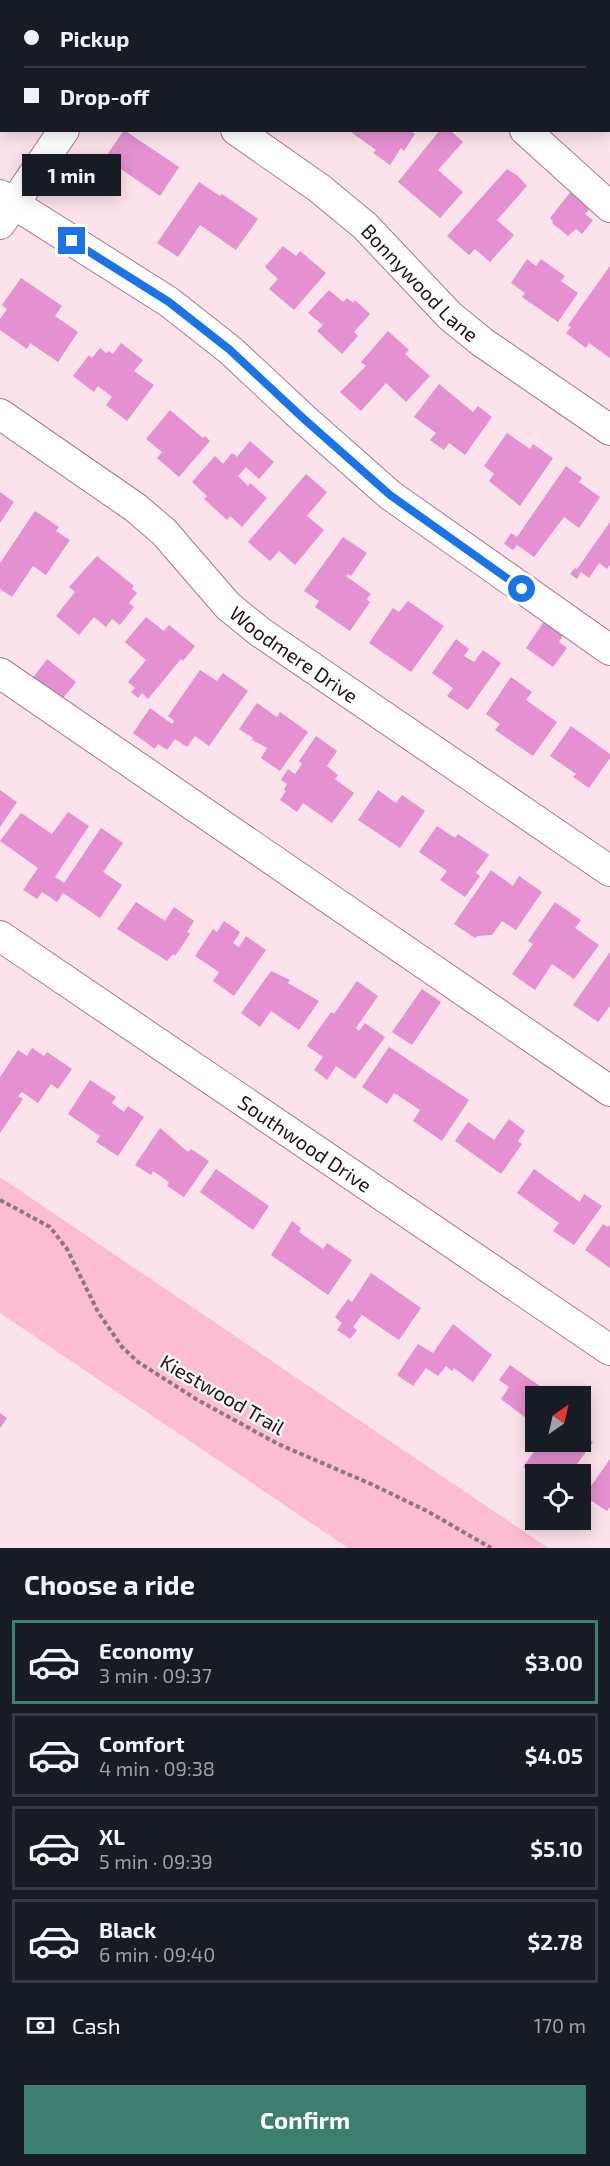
<!DOCTYPE html>
<meta charset="utf-8">
<style>
:root{--surface:#171b24;--page:#20242c;--text:#f1f3f6;--muted:#9ea1a6;--line:#363941;--accent:#3d7f6f}
body{margin:0;font-family:"Exo 2",sans-serif;background:var(--page);color:var(--text);height:100vh;display:flex;flex-direction:column;font-size:22px;white-space:nowrap}
*{box-sizing:border-box;margin:0}
p{font-size:20px;color:var(--muted)}
.icon{flex:none;width:33px;height:33px;fill:none;stroke:currentColor;stroke-width:2;stroke-linecap:round;stroke-linejoin:round}
.map{position:relative;height:1548px;overflow:hidden}
.details{display:flex;flex-direction:column;background:var(--surface);flex:1}
.details>*{flex:none}
.top-card{position:absolute;left:0px;top:0px;width:610px;height:132px;box-shadow:0 3px 15px #0003;display:grid;align-content:center;height:132px;padding:0 24px;background:var(--surface)}
.needle{width:39px;rotate:34deg}
.buttons{position:absolute;left:525px;top:1386px;display:grid;gap:12px}
.buttons a{display:grid;place-items:center;width:66px;height:66px;border-radius:0px;background:var(--surface);box-shadow:0 3px 15px #0003;font-size:30px}
.end{position:absolute;width:27px;height:27px;margin:-14px;border:8px solid #1a73e8;background:#fff;box-shadow:0 0 0 3px #fff}
.from{border-radius:50%}
.bubble{position:absolute;height:42px;border-radius:0px;background:var(--surface);box-shadow:0 3px 15px #0003;font-size:20px;font-weight:700;line-height:42px;text-align:center}
.top-card b{display:flex;align-items:center;gap:21px;height:57px;font-size:22px}
.top-card b+b{border-top:2px solid var(--line)}
.top-card i{width:15px;height:15px;background:var(--text)}
ul{padding:0;list-style:none}
li{display:flex;align-items:center;gap:18px;height:84px;margin:0 12px 9px;padding:0 12px;border:3px solid var(--line);border-radius:0px}
li div{flex:1}
li b{display:block;font-size:22px}
li em{font-style:normal;font-weight:700}
li.selected{border-color:var(--accent)}
li>.icon{width:54px;height:54px;stroke-width:1.5}
h2{padding:0 24px;font-size:27px;line-height:72px}
.pay{display:flex;align-items:center;gap:15px;height:66px;padding:0 24px;font-size:22px}
.pay p{margin-inline-start:auto}
.primary-button{display:flex;gap:12px;margin-top:auto;padding:12px 24px}
.primary-button a{flex:1;height:69px;border-radius:0px;background:var(--accent);color:#fff;font-size:24px;font-weight:700;line-height:69px;text-align:center}
.map>svg:first-child{display:block}
.green{fill:#fcbcd2}
.building{fill:#e590d0}
.lines{fill:none;stroke-linecap:round;stroke-linejoin:round}
.minor-casing{stroke:#ae768a;stroke-width:32}
.path{stroke:#8d767e;stroke-width:4;stroke-dasharray:4.5 3;stroke-linecap:butt}
.minor{stroke:#fff;stroke-width:30}
.route{stroke:#1a73e8;stroke-width:8}
.labels{text-anchor:middle;dominant-baseline:central;stroke-width:5;stroke-linejoin:round;paint-order:stroke}
.street-label{font-size:20px;fill:#261119;stroke:#f7f7f7}
</style>
<div class="map">
<svg width="610" height="1548" viewBox="0 0 610 1548">
<rect width="100%" height="100%" fill="#fce3eb"/>
<!-- green -->
<path class="green" d="M0,1177L548,1548H348L0,1313Z"/>
<!-- building -->
<path class="building" d="M124,130L179,167L160,196L105,158Z
M348,130H410L415,134L404,151L401,148L390,165L373,153L376,150Z
M440,130H450L463,142L438,170L463,192L440,218L398,182Z
M507,169L518,176L527,186L497,220L514,235L490,262L475,249L469,255L447,236Z
M199,182L220,196L222,194L258,219L236,250L200,225L178,257L157,243Z
M572,190L592,206L585,214L593,220L582,234L576,229L568,236L552,223L553,221L550,218Z
M283,246L296,256L300,251L326,273L294,310L269,289L278,279L265,267Z
M527,259L536,266L541,259L565,276L561,281L578,293L558,322L522,297L525,293L511,283Z
M610,266V358L589,343L586,348L566,333L571,327L568,325Z
M21,278L62,306L55,316L78,332L58,362L30,343L27,349L0,330V319L7,309L2,305Z
M329,290L343,302L347,298L353,303L355,300L370,314L354,332L358,336L342,354L317,331L323,325L308,313Z
M388,331L409,350L405,354L430,376L406,402L386,383L361,411L340,392L366,366L361,362Z
M121,343L143,360L134,371L154,385L127,421L106,405L112,397L98,386L94,392L73,376L89,355L92,358L100,348L106,353L109,351L113,354Z
M439,384L473,412L478,406L492,417L465,455L449,443L444,450L430,440L436,433L414,417Z
M170,410L203,438L205,436L210,441L179,477L157,458L162,452L146,439Z
M507,433L530,449L533,444L553,458L520,506L489,481L494,474L484,466Z
M250,441L274,462L259,479L246,467L238,476L248,486L250,483L267,498L242,527L230,516L227,520L204,499L207,496L192,482L215,456L223,464L232,453L237,457Z
M566,466L582,478L579,482L600,497L579,528L564,517L534,557L517,545L513,550L504,544L511,533L517,537Z
M306,474L327,492L307,516L324,530L295,565L279,551L270,561L248,542Z
M0,492L14,502L0,523Z
M35,511L59,527L56,531L70,540L46,575L33,566L12,597L0,589V563Z
M610,522V565L607,569L599,563L589,578L581,572L577,579L570,574L575,568L577,569Z
M343,537L367,553L351,576L348,574L346,576L371,594L367,599L370,602L350,631L315,607L319,601L304,591Z
M97,556L134,586L132,589L137,593L129,603L134,607L120,625L112,619L106,627L94,617L79,635L56,616L75,592L69,587Z
M408,601L444,626L411,672L369,643L393,608L399,612Z
M146,617L164,631L169,625L195,646L183,661L181,659L148,699L142,693L138,698L131,692L135,688L128,682L146,660L125,642Z
M545,620L564,634L559,642L567,648L553,667L526,648Z
M456,639L469,649L464,656L474,662L483,650L501,663L468,710L447,696L453,688L432,673Z
M47,659L76,682L60,702L32,679Z
M200,670L217,681L223,673L248,691L209,746L195,736L187,747L175,739L167,750L158,744L155,749L133,733L150,708L172,724L174,721L168,716Z
M511,677L532,692L526,700L557,722L533,756L495,730L500,724L486,714Z
M257,703L277,717L280,712L308,732L280,771L261,758L267,748L252,740L253,738L239,729Z
M571,726L610,754V758L589,788L573,777L576,774L550,756Z
M316,736L337,751L327,766L338,775L335,779L354,793L332,823L303,803L297,812L280,800L286,791L284,790L287,784L281,780L288,769L295,774L302,764L299,761Z
M0,790L17,802L0,827Z
M378,790L396,803L402,795L425,811L400,848L358,820Z
M68,812L89,826L55,877L64,883L101,828L123,843L103,872L122,885L100,918L63,893L57,902L42,892L37,899L23,890L38,868L0,841L21,813L52,834Z
M437,826L455,838L458,834L489,855L476,873L480,876L465,897L440,880L447,871L419,852Z
M491,870L513,886L519,876L542,892L516,930L502,921L492,935L477,936L475,938L454,924Z
M136,902L165,921L174,907L194,921L187,932L190,934L175,956L173,954L167,961L117,929Z
M555,902L581,920L575,928L599,945L574,979L552,964L535,990L512,974L533,944L528,941Z
M224,921L240,932L233,943L239,947L246,936L266,950L234,996L213,981L219,972L195,956L213,929L217,932Z
M610,952V1006L598,1022L573,1005Z
M271,971L290,980L288,983L319,1001L299,1030L271,1011L260,1027L241,1013Z
M357,981L378,996L356,1028L359,1031L365,1023L385,1037L355,1079L336,1066L327,1080L314,1070L323,1057L307,1046L331,1012L334,1014Z
M422,989L441,1002L412,1045L392,1032Z
M389,1047L469,1100L442,1141L413,1121L420,1110L394,1093L387,1104L362,1087Z
M32,1048L44,1056L47,1052L72,1069L58,1089L51,1084L38,1103L22,1092L18,1096L23,1099L0,1133V1077L18,1050L27,1056Z
M90,1080L116,1097L112,1103L124,1112L128,1106L144,1117L118,1156L96,1142L100,1136L68,1114Z
M509,1119L525,1131L518,1141L522,1144L501,1174L455,1141L468,1122L494,1140Z
M160,1128L188,1152L191,1149L209,1161L184,1197L167,1186L169,1182L153,1171L151,1175L135,1165Z
M216,1169L269,1206L253,1230L200,1192Z
M534,1169L580,1202L584,1194L602,1206L574,1245L553,1231L559,1223L517,1193Z
M292,1221L301,1228L299,1232L323,1249L327,1243L352,1260L328,1295L271,1255Z
M603,1224L608,1227L610,1225V1268L585,1250Z
M371,1273L421,1308L399,1340L362,1315L353,1327L357,1330L350,1339L337,1330L342,1323L335,1317L348,1299L352,1302Z
M453,1324L492,1355L473,1382L454,1368L452,1371L446,1366L438,1376L426,1368L413,1386L397,1375L418,1344L433,1353Z
M510,1365L551,1394L549,1396H536V1416L531,1422L501,1399L509,1387L499,1380Z
M580,1406L588,1412L580,1423Z
M0,1413L7,1418L0,1428Z
M580,1434L593,1442L570,1474L536,1476L523,1467L541,1442H580Z
M610,1459V1507L607,1511L584,1496Z"/>
<g class="lines">
<defs>
<g id="minor">
<path d="M43,0L46,2"/>
<path d="M375,0L377,2"/>
<path d="M153,2L154,0"/>
<path id="s1" d="M236,130L319,188L365,226L450,316L482,342L610,430"/>
<path d="M525,130L610,207"/>
<path d="M0,195L169,302L230,350L304,419L390,495L610,650"/>
<path d="M0,224L64,130"/>
<path id="s2" d="M0,414L136,508L164,532L228,606L260,632L610,871"/>
<path d="M0,673L610,1091"/>
<path id="s3" d="M0,936L610,1350"/>
</g>
</defs>
<!-- minor casing -->
<use href="#minor" class="minor-casing"/>
<!-- path -->
<path class="path" d="M0,1200L50,1227L67,1249L98,1312L122,1347L138,1362L196,1399L278,1444L371,1484L427,1511L491,1548"/>
<!-- minor -->
<use href="#minor" class="minor"/>
</g>
<g class="lines">
<!-- route -->
<path class="route" d="M72,241L169,302L230,350L304,419L390,495L522,589"/>
</g>
<g class="labels">
<!-- street labels -->
<g class="street-label">
<text stroke="none"><textPath href="#s1" startOffset="240">Bonnywood Lane</textPath></text>
<text stroke="none"><textPath href="#s2" startOffset="382">Woodmere Drive</textPath></text>
<text stroke="none"><textPath href="#s3" startOffset="369">Southwood Drive</textPath></text>
<text transform="translate(223 1394) rotate(30)">Kiestwood Trail</text>
</g>
</g>
</svg>
<div class="buttons">
<a><svg class="needle" viewBox="-14 -14 28 28"><path d="M0-13l5 13h-10z" fill="#e53935"/><path d="M0 13l5-13h-10z" fill="#9ea1a6"/></svg></a>
<a><svg class="icon" aria-label="locate" viewBox="0 0 24 24"><circle cx="12" cy="12" r="6"/><path d="M12 2v4M12 18v4M2 12h4M18 12h4"/></svg></a>
</div>
<i class="end from" style="left:522px;top:589px"></i>
<i class="end" style="left:72px;top:241px"></i>
<div class="bubble" style="left:22px;top:154px;width:99px">1 min</div>
<div class="top-card">
<b><i class="from"></i>Pickup</b>
<b><i></i>Drop-off</b>
</div>
</div>
<section class="details">
<h2>Choose a ride</h2>
<ul>
<li class="selected"><svg class="icon" aria-label="car" viewBox="0 0 24 24"><path d="M5 17H2v-5l4-1 3-4h7l3 4 3 1v5h-3M9 17h6M6 11h13"/><circle cx="7" cy="17" r="2"/><circle cx="17" cy="17" r="2"/></svg><div><b>Economy</b><p>3 min · 09:37</p></div><em>$3.00</em></li>
<li><svg class="icon" aria-label="car" viewBox="0 0 24 24"><path d="M5 17H2v-5l4-1 3-4h7l3 4 3 1v5h-3M9 17h6M6 11h13"/><circle cx="7" cy="17" r="2"/><circle cx="17" cy="17" r="2"/></svg><div><b>Comfort</b><p>4 min · 09:38</p></div><em>$4.05</em></li>
<li><svg class="icon" aria-label="car" viewBox="0 0 24 24"><path d="M5 17H2v-5l4-1 3-4h7l3 4 3 1v5h-3M9 17h6M6 11h13"/><circle cx="7" cy="17" r="2"/><circle cx="17" cy="17" r="2"/></svg><div><b>XL</b><p>5 min · 09:39</p></div><em>$5.10</em></li>
<li><svg class="icon" aria-label="car" viewBox="0 0 24 24"><path d="M5 17H2v-5l4-1 3-4h7l3 4 3 1v5h-3M9 17h6M6 11h13"/><circle cx="7" cy="17" r="2"/><circle cx="17" cy="17" r="2"/></svg><div><b>Black</b><p>6 min · 09:40</p></div><em>$2.78</em></li>
</ul>
<div class="pay"><svg class="icon" aria-label="cash" viewBox="0 0 24 24"><path d="M3 7h18v10H3z"/><circle cx="12" cy="12" r="2"/></svg>Cash<p>170 m</p></div>
<div class="primary-button"><a>Confirm</a></div>
</section>
